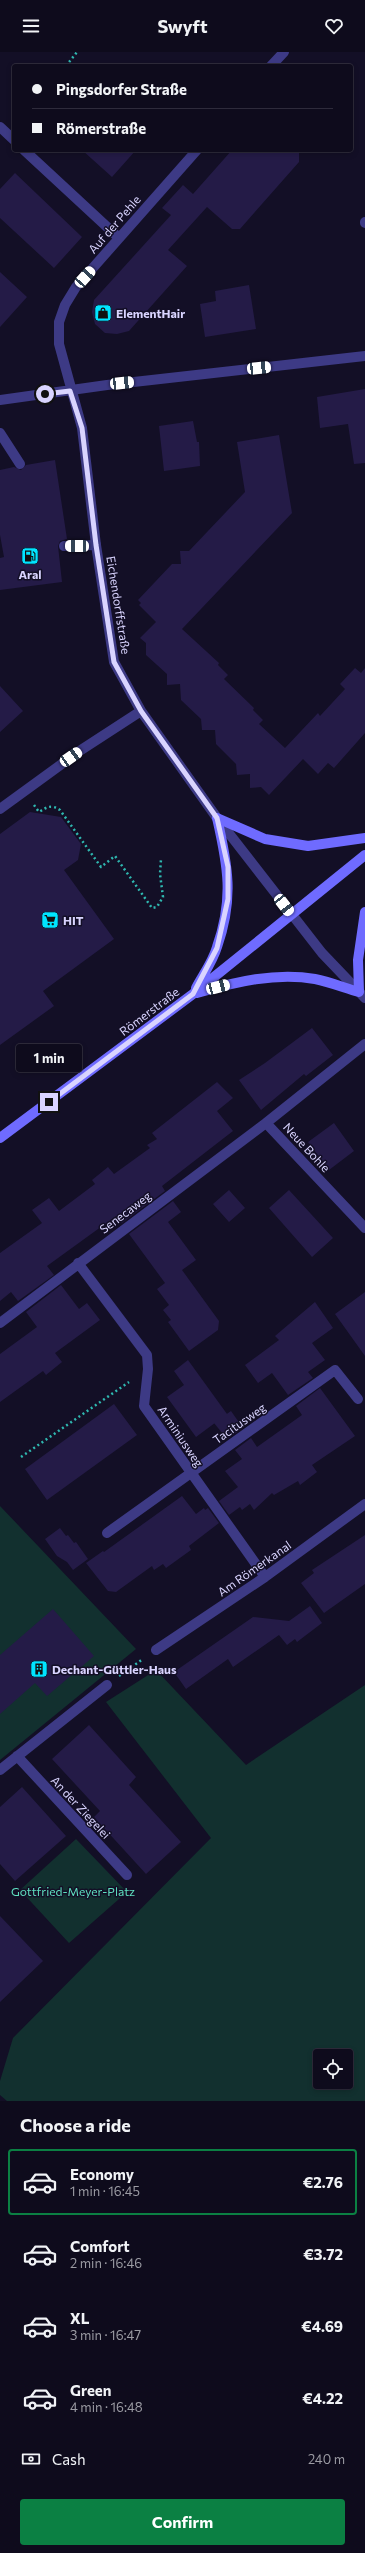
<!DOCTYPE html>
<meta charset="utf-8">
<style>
:root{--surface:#0e0b1c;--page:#171425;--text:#f1f3f6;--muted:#9b9ba3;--line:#2e2b3b;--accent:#0b8043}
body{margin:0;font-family:Commissioner,sans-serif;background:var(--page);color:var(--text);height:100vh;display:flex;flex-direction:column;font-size:15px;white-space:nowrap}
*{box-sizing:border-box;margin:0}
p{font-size:13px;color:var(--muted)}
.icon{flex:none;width:22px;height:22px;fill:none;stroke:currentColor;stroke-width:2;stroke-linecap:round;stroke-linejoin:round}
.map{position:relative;height:2049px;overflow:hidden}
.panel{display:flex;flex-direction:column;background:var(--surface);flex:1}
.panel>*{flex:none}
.guide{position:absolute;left:12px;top:12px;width:341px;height:88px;border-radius:4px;box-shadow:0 2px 6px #0003,0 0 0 1px var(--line);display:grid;align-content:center;height:88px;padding:0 20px;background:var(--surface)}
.buttons{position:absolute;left:313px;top:1997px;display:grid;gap:8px}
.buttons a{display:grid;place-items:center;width:40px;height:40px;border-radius:4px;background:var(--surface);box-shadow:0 2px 6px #0003,0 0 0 1px var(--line);font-size:20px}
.end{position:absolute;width:18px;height:18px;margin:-9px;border:5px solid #d9d4ff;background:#111;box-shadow:0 0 0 2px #111}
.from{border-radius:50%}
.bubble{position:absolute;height:28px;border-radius:4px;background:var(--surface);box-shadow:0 2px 6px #0003,0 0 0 1px var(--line);font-size:13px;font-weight:700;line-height:28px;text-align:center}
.car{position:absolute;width:12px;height:24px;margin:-12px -6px;border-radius:5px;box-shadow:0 0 3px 1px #0007;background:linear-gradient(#fff 24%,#345 0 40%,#fff 0 76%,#345 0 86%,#fff 0)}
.guide b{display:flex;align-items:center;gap:14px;height:38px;font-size:15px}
.guide b+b{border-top:1px solid var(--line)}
.guide i{width:10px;height:10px;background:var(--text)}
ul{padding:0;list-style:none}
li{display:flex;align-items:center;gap:12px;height:66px;margin:0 8px 6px;padding:0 12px;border:2px solid transparent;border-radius:4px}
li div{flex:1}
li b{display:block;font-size:15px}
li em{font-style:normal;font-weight:700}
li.selected{border-color:var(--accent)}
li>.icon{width:36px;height:36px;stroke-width:1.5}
h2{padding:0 20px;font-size:18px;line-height:48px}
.pay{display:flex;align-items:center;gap:10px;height:44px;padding:0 20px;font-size:15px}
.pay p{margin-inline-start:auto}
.cta{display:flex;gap:8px;margin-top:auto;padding:8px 20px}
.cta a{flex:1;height:46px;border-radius:4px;background:var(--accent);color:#fff;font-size:16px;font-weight:700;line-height:46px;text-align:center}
header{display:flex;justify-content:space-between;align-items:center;height:52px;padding:0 20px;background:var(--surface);font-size:18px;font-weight:700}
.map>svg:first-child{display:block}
.green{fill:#12302f;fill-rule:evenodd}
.building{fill:#241b47}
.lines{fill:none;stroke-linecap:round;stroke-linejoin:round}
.path{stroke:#2fb8b0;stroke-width:2.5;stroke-dasharray:2 3;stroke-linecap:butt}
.lane{stroke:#3d3a85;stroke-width:10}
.street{stroke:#3d3a85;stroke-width:10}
.secondary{stroke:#6f6bff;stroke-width:10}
.route{stroke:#d9d4ff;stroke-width:5}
.labels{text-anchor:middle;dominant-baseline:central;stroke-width:3;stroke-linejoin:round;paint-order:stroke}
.street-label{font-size:12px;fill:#d9d4ff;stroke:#130f26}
.poi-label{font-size:12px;font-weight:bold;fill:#d9d4ff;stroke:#130f26;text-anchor:start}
.park-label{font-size:12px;fill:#5fe0c0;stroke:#130f26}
</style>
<header><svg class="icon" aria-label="menu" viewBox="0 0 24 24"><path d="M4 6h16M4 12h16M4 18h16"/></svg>Swyft<svg class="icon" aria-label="heart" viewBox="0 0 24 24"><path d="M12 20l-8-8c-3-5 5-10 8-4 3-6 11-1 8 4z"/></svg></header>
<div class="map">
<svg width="365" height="2049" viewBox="0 0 365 2049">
<rect width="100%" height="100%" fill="#130f26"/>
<!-- green -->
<path class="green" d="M0,1454L136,1597L0,1708Z
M156,1618L246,1713L365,1633V2049H7L0,2043V2029L13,1986L211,1786L106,1650ZM320,2004H346V2030H320Z
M76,1787L127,1840L69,1891L20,1838Z"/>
<!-- building -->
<path class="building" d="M82,98H136L112,125Z
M232,98H299V110L240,177H232L207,155L168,198L187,214L129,279L117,282L105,281L95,272L92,260L94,248L171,163L162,156L183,133L193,142Z
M15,121L82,185L54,216L0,166V137Z
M0,220L27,245L0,275Z
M249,233L256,277L205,285L200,252L216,249L215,239Z
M365,337V411L354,412L348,372L320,376L317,345Z
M193,369L197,390H199L200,414L164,419L159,374Z
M279,383L292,461L182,577L219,611L218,613L228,623L224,627L254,656L253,658L263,668L259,672L285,696L318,661L320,664L345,637L340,632L355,616L361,621L365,616V681L334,716L328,711L318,722L303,707L269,743L261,735L250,736V722L237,723L236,712L216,692L215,678H202L201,667L181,648L180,632L167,633V622L146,603V591L140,586L156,570L139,553L141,551L138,548L172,512H181L180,499H189L245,440L237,390Z
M55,408L67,487L60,489L58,494L62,530L0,538V506L4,505L0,483V418L14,415L21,418L26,413Z
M0,634L23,659L0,680Z
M30,760L61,765L81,792L78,808L64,818L114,887L43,939L54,954L0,993V782Z
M312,976L333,1003L306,1024L304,1022L261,1058L239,1028L265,1011Z
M217,1030L233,1046L217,1059L233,1079L162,1134L165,1139L122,1171L116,1164L47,1214L54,1223L18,1249L11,1240L0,1249V1201L42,1171L32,1158L49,1146L59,1159L95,1132L92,1128L108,1115L114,1122L150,1096L147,1093L157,1087L152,1081Z
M334,1071L354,1099L329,1118L308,1090Z
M229,1138L245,1156L229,1170L213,1152Z
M289,1138L333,1186L312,1205L269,1156Z
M173,1149L181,1160L168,1170L196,1208L182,1218L219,1269L218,1278L189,1299L168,1270L171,1268L163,1258L169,1253L157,1237L165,1231L129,1182Z
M61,1233L79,1257L87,1251L100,1268L55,1301L62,1310L46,1323L43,1319L0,1350V1302L37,1275L26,1260Z
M365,1240V1304L335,1262Z
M315,1250L333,1276L312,1291L325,1308L308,1320L313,1326L288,1343L272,1321L258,1331L245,1313L279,1288L275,1284Z
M188,1308L227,1362L196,1385L167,1345L184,1333L174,1319Z
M320,1336L355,1384L312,1413L317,1420L300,1433L298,1429L274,1443L272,1441L254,1458L250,1452L242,1458L240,1455L229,1463L219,1449L238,1435L225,1419L242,1407L235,1398L251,1386L257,1395L302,1363L296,1354Z
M114,1352L137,1383L47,1448L25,1417Z
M231,1359L243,1376L227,1387L214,1371Z
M182,1444L196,1462L204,1456L205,1458L208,1456L219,1471L189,1494L191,1498L166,1516L163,1512L154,1518L152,1514L116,1540L108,1539L86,1511L103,1499L104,1500Z
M60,1476L66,1484L68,1483L74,1491L76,1490L88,1507L73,1518L67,1510L57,1504L45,1487Z
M365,1483V1532L324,1561L301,1531L314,1521L312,1518Z
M310,1554L322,1571L297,1590L295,1587L287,1593L279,1583L233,1615L228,1607L186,1637L174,1620L253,1565L289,1569Z
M53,1557L94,1604L47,1644L35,1631L0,1662V1603Z
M89,1673L136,1725L129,1733L181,1790L146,1822L94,1765L100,1759L52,1707Z
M22,1735L66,1784L15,1829L0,1812V1755Z
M0,1864L43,1909L0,1950Z"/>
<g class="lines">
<!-- path -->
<path class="path" d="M66,14L77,0
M34,753L39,760C47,755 51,752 60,758L101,815L115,804L152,856L157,855L163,845L160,822L161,807
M21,1405L129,1330
M119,1624L143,1607"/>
<!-- lane -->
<path class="lane" d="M0,381L20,412
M64,494L96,493"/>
<!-- street -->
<path class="street" d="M271,14L284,0
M0,75L14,88
M24,98L119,186
M197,98L76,235L65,253L59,270V292L82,376L96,493L114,610L141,659L217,766L322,901L365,946
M365,171V170
M0,348L107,333L365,304
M0,757L81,698L141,659
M365,992L266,1071L365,1176
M78,1211L147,1303L148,1317L144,1354L265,1525
M0,1271L266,1071
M107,1481L335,1318L358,1347
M156,1598L265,1525L365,1452
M17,1704L127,1823
M0,1718L107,1633"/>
<!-- secondary -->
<path class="secondary" d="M217,766L265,787L308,794L365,786
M196,936C203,923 213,909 217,895C234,847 228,814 217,766
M197,941C235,930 276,920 315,927C330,930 345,936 359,940L358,908L365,860
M0,1086L193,942L365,803"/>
</g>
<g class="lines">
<!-- route -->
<path class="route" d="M45,342L70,339L82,376L96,493L114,610L141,659L217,766L228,815V847L217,896L193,942L49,1050"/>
</g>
<!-- icons -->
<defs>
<symbol id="shop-square" viewBox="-11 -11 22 22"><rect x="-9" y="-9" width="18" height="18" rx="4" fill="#00e5ff" stroke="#130f26"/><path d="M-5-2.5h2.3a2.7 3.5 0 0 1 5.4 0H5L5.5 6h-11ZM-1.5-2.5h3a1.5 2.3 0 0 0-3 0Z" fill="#111"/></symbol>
<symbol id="fuel-square" viewBox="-11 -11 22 22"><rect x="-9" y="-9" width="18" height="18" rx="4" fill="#00e5ff" stroke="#130f26"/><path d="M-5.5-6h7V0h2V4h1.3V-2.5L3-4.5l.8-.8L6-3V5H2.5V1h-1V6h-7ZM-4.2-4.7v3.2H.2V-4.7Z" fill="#111"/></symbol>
<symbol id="supermarket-square" viewBox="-11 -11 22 22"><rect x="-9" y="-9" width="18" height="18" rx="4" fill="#00e5ff" stroke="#130f26"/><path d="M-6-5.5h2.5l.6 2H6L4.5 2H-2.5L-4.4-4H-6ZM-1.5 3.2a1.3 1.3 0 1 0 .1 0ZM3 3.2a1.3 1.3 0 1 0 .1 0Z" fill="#111"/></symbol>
<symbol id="building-square" viewBox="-11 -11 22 22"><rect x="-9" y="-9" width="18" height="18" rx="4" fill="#00e5ff" stroke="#130f26"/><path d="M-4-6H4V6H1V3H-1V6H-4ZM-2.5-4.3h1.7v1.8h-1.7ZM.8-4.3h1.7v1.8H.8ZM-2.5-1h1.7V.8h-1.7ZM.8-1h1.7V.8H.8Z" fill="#111"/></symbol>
</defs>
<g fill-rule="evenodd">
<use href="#shop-square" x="93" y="251" width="20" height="20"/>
<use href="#fuel-square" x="20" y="494" width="20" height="20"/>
<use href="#supermarket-square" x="40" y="858" width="20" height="20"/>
<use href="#building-square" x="29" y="1607" width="20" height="20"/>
</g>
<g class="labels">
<!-- street labels -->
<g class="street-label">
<text transform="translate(114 172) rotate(-49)">Auf der Pehle</text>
<text transform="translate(119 553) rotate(81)">Eichendorffstraße</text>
<text transform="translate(149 959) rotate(-37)">Römerstraße</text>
<text transform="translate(307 1095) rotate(47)">Neue Bohle</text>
<text transform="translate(125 1160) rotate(-37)">Senecaweg</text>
<text transform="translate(239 1371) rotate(-35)">Tacitusweg</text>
<text transform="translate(181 1384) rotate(56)">Arminiusweg</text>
<text transform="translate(254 1516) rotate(-35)">Am Römerkanal</text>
<text transform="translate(81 1755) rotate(47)">An der Ziegelei</text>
</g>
<!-- poi labels -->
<g class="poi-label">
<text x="116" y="261">ElementHair</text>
<text x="30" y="522" text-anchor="middle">Aral</text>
<text x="63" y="868">HIT</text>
<text x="52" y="1617">Dechant-Güttler-Haus</text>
</g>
<!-- park labels -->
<g class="park-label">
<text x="73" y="1839">Gottfried-Meyer-Platz</text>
</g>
</g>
</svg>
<div class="buttons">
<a><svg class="icon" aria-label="locate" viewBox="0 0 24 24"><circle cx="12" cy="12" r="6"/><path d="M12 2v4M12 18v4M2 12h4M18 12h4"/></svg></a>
</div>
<i class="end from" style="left:45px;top:342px"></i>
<i class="end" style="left:49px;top:1050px"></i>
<div class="bubble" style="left:16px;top:992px;width:66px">1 min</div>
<i class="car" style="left:85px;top:225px;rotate:42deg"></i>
<i class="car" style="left:259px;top:316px;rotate:84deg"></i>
<i class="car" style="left:122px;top:331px;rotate:84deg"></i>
<i class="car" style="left:77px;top:494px;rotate:271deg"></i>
<i class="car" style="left:71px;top:705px;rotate:55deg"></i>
<i class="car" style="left:284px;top:853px;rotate:142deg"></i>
<i class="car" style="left:218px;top:935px;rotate:75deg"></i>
<div class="guide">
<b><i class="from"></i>Pingsdorfer Straße</b>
<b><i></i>Römerstraße</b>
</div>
</div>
<section class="panel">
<h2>Choose a ride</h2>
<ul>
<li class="selected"><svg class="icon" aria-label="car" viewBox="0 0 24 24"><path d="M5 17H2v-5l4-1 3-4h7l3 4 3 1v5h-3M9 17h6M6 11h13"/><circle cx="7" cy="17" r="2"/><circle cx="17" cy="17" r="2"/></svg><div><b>Economy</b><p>1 min · 16:45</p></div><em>€2.76</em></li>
<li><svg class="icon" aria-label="car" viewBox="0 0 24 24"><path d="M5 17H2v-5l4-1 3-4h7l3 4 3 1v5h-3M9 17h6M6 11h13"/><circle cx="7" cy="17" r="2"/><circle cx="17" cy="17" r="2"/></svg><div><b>Comfort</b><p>2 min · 16:46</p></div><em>€3.72</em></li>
<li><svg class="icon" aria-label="car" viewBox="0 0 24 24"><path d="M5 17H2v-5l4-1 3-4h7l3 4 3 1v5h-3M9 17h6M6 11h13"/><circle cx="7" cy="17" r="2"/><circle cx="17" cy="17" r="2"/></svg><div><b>XL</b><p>3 min · 16:47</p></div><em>€4.69</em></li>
<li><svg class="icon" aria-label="car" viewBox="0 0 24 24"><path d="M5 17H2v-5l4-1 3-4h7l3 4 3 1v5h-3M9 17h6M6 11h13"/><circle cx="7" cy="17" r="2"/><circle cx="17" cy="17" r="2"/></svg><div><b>Green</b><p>4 min · 16:48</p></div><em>€4.22</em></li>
</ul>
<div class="pay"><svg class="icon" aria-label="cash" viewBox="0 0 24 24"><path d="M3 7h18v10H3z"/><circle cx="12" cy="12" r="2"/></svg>Cash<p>240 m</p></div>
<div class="cta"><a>Confirm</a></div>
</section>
